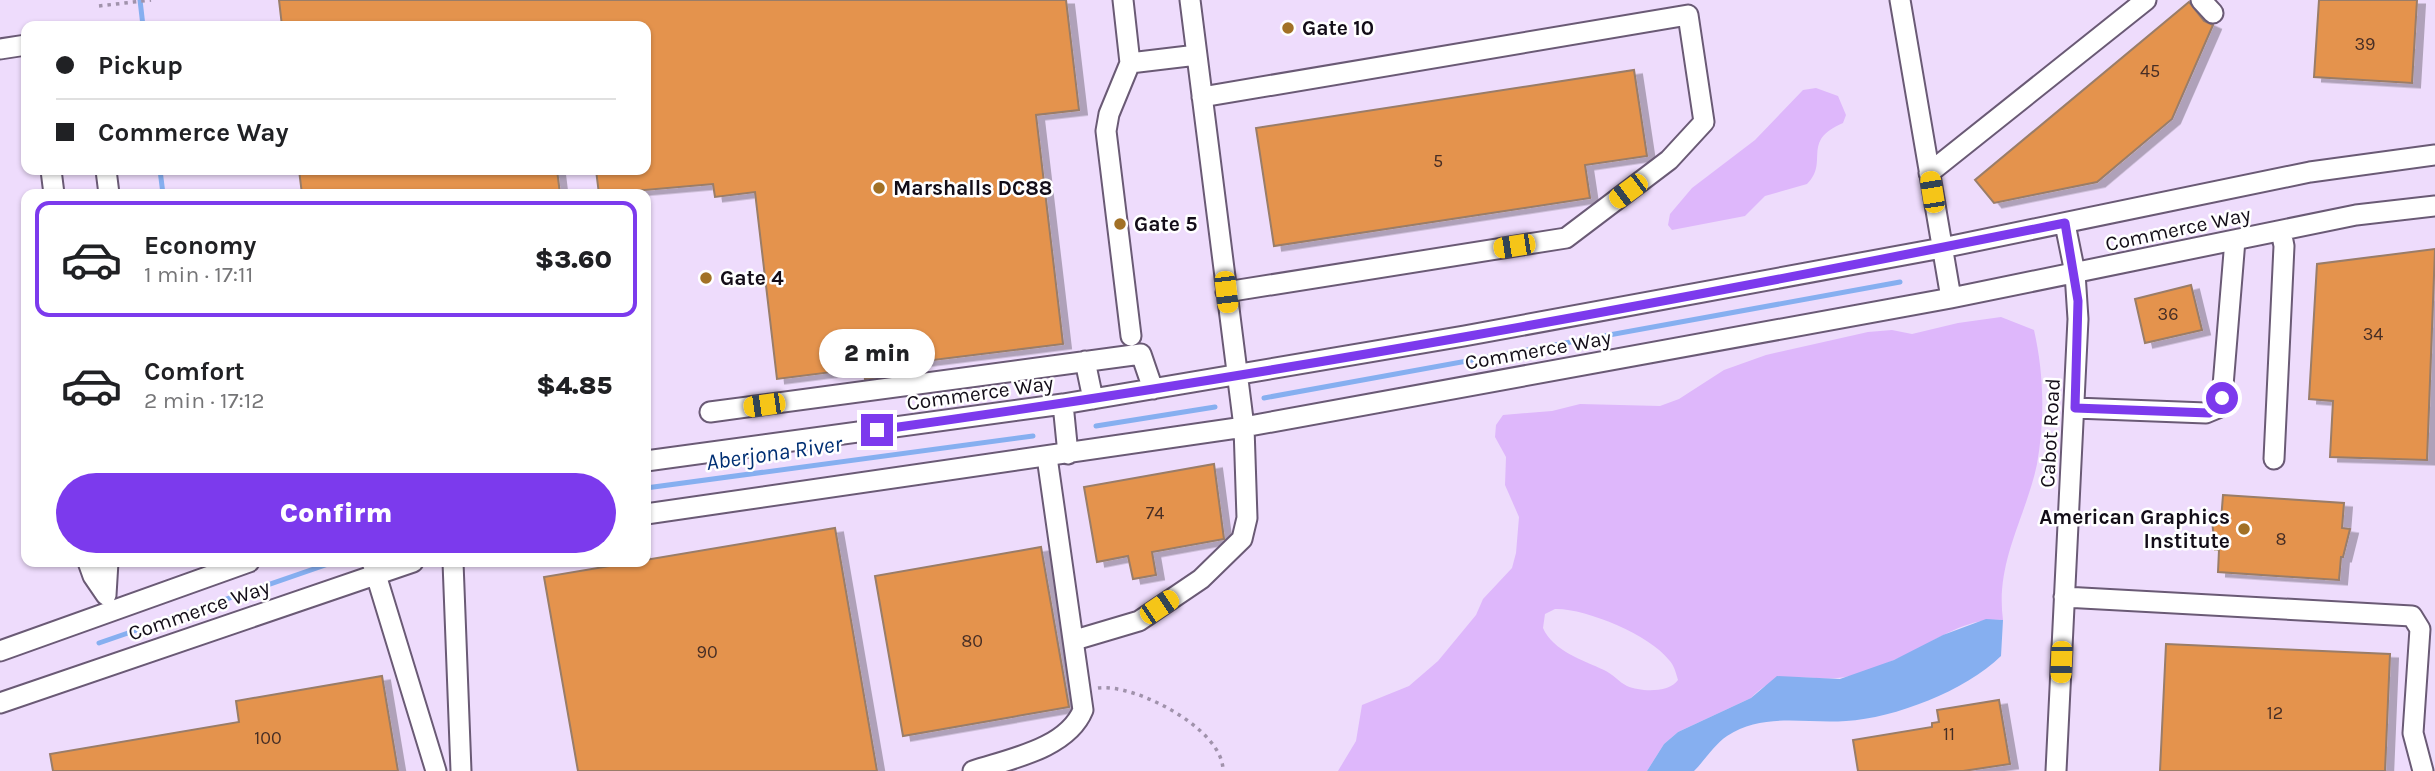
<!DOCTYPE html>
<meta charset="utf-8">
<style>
:root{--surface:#fff;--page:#f2f2f2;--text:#202124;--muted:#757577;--line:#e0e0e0;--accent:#7c3aed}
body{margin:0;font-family:Karla,sans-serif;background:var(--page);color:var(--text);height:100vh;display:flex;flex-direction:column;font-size:26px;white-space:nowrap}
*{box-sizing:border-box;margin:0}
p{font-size:23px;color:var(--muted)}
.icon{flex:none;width:38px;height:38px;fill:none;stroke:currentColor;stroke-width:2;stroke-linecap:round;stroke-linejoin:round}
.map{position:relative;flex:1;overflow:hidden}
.details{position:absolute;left:21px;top:189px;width:630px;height:378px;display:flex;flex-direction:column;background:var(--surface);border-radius:14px;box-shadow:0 2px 5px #0004}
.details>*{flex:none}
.banner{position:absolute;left:21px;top:21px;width:630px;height:154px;border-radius:14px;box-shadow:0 2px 5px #0004;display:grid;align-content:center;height:154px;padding:0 35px;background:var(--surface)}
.end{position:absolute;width:32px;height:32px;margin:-16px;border:9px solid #7c3aed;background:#fff;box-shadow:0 0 0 4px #fff}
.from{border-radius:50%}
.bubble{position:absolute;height:49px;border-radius:24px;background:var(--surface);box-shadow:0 2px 5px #0004;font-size:23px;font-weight:800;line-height:49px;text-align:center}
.car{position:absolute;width:21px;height:42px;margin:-21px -10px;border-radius:9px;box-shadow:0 0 5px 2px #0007;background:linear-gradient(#f5c518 24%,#345 0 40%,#f5c518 0 76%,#345 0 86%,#f5c518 0)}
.banner b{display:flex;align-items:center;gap:24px;height:66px;font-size:26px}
.banner b+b{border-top:2px solid var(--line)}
.banner i{width:18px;height:18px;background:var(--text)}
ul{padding:12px 0 0;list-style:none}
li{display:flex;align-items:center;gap:21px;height:116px;margin:0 14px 10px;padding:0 21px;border:4px solid transparent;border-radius:14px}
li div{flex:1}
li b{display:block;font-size:26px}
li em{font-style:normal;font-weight:800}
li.current{border-color:var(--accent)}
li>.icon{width:63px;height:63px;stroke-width:1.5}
.primary-button{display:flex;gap:14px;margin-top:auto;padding:14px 35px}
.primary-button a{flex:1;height:80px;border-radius:42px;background:var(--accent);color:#fff;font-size:28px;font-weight:800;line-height:80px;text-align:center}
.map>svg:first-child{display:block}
.green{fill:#deb7fb;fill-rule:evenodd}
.water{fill:#86aff0}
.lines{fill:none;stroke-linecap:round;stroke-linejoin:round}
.stream{stroke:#86aff0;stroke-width:5}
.building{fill:#e4934d;stroke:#9a7d68;stroke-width:2;filter:url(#shadow)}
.minor-casing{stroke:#6a5a75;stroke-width:23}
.path{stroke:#a092ab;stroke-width:3.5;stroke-dasharray:3.5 5;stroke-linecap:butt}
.minor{stroke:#fff;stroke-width:19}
.route{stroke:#7c3aed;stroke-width:9}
.poi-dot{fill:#a27126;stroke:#fff;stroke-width:2.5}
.labels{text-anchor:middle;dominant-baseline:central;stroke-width:5;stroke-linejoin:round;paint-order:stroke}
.number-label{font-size:18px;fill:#472e25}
.poi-label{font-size:21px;font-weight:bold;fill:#130d18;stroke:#fff;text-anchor:start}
.street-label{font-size:21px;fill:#130d18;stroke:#fff}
.water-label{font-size:23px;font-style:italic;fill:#002f74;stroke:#fff}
</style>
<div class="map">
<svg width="2435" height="771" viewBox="0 0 2435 771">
<defs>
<filter id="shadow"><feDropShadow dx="8" dy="4.5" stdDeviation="0" flood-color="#0004"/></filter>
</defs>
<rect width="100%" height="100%" fill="#eedcfc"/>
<!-- green -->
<path class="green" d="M1816,88L1838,96L1846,115L1843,123C1800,141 1830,162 1807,184L1765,196L1745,216L1672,230L1668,225L1670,214L1692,188L1755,140L1803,90Z
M2001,317L2034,330C2044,374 2045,419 2037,464C2026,517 1995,562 2003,620C1969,617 1941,637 1912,652C1895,660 1876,668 1857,674C1816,688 1786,661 1751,698L1678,732L1664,744L1647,771H1338L1356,741L1362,705L1409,686L1438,661L1476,615L1483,599L1512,568L1516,553L1519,517L1505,485L1506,457L1495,437L1496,425L1503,415L1552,411L1580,404L1660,406L1679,399L1724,370L1766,355L1868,332L1892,330L1912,334L1958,323ZM1555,609C1585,608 1650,635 1669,660C1674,665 1676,673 1678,680C1669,693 1641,692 1627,686C1619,682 1613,674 1604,670C1583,660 1553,651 1543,628L1545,614Z"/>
<!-- water -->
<path class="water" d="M1986,619L2003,620L2001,656C1965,691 1895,718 1846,721C1805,724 1764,712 1727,736C1714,745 1705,760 1694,771H1647L1664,744L1678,732L1751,698L1777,676L1840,679L1894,660L1943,635Z"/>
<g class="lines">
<!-- stream -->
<path class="stream" d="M140,0L143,26
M160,170L163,194
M1264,398L1900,282
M1096,426L1215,407
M646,488L1033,436
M99,643L334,562"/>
</g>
<!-- building -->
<path class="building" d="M279,0H1066L1079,110L1036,115L1063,344L892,365L893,375L865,379L863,368L777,379L755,192L715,197L713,184L599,194L596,170H646V26H282Z
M2319,0H2417L2412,83L2314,77Z
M2189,2L2204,21L2213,25L2172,119L2097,182L1994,203L1975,180Z
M1634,70L1647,156L1585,165L1590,198L1274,246L1256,128Z
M299,170H557L560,194H302Z
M2435,249L2427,460L2330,457L2333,401L2309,399L2317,264Z
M2191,285L2202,330L2145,343L2135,299Z
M1214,464L1224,539L1152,552L1156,575L1133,579L1128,556L1097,562L1084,487Z
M2223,495L2344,503L2342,528L2350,529L2343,557H2341L2339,580L2218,572L2219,550H2215L2212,520L2221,521Z
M835,528L877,771H578L544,577Z
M1041,547L1069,707L903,736L875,576Z
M2166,644L2390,654L2385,771H2160Z
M382,676L398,771H53L50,754L239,722L236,701Z
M1999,700L2010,764L1963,771H1858L1853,740L1932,727V723L1939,722L1937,710Z"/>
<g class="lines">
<defs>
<path id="minor" d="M1123,0L1130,63L1197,55
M1900,0L1951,298
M2201,0L2213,13
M0,49L26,45
M1130,63L1109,114L1106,131L1131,336
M1202,97L1688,15L1704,122L1669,160L1566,238L1226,292
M51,170L54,194
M106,170L109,194
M1929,173L2146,0
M1085,361L1093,399
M1063,404L1068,454
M2075,408L2206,413L2218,408L2222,398L2235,240
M710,412L1141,354L1153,389
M2274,459L2284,246L2281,231
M646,461L1063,404L1464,336L1942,248L2310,172L2435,155
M646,514L1244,427L1951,298L2356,215L2435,206
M88,562L93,576L106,595
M453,562L461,771
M373,565L436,771
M106,595L108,562
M2064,597L2412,616L2420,629L2413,733L2423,771
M1075,640L1139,621L1201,579L1242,539L1247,518L1244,427L1190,0
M0,651L249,562
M0,703L413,562
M973,771C1009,759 1067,749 1083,710L1047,457
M2056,771L2078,319L2075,273L2065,224"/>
</defs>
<!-- minor casing -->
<use href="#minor" class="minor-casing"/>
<!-- path -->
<path class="path" d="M99,6L151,0
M1098,688C1134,683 1224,729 1223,771"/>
<!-- minor -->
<use href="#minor" class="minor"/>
</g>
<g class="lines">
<!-- route -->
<path class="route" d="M877,430C1275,375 1671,302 2065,223L2078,301L2075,408L2209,413L2218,408L2222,398"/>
</g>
<!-- markers -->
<g class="poi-dot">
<circle cx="1288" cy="28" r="7"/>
<circle cx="879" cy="188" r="7"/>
<circle cx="1120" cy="224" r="7"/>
<circle cx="706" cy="278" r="7"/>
<circle cx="2244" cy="529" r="7"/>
</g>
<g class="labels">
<!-- number labels -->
<g class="number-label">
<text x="2365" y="44">39</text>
<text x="2150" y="71">45</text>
<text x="1438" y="161">5</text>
<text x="2168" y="314">36</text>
<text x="2373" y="334">34</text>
<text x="1155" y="513">74</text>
<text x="2281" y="539">8</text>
<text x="972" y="641">80</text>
<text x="707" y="652">90</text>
<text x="2275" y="713">12</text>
<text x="1949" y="734">11</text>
<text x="268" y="738">100</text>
</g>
<!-- poi labels -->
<g class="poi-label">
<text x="1302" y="28">Gate 10</text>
<text x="893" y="188">Marshalls DC88</text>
<text x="1134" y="224">Gate 5</text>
<text x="720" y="278">Gate 4</text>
<text x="2230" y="517" text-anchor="end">American Graphics<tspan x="2230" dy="24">Institute</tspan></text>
</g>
<!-- street labels -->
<g class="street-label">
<text transform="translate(2178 229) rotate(-12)">Commerce Way</text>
<text transform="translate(1538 350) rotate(-10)">Commerce Way</text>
<text transform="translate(980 393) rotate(-8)">Commerce Way</text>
<text transform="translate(2050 433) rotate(-87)">Cabot Road</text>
<text transform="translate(199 610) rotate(-19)">Commerce Way</text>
</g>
<!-- water labels -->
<g class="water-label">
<text transform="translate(774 453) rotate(-8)">Aberjona River</text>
</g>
</g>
</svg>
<i class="end from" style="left:2222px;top:398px"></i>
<i class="end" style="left:877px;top:430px"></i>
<div class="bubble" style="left:819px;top:329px;width:116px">2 min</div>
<i class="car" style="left:1628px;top:191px;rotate:233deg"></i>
<i class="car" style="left:1932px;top:192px;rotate:351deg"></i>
<i class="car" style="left:1514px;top:246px;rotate:261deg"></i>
<i class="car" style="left:1226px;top:292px;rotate:173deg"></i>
<i class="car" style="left:764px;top:405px;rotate:262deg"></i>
<i class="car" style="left:1159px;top:607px;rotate:56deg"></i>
<i class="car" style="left:2061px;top:662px;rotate:182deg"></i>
<div class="banner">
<b><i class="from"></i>Pickup</b>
<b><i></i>Commerce Way</b>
</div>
<section class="details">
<ul>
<li class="current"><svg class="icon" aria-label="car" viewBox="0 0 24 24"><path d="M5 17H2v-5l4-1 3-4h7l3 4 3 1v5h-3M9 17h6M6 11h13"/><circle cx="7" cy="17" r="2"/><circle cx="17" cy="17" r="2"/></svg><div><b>Economy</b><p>1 min · 17:11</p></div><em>$3.60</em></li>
<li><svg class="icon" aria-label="car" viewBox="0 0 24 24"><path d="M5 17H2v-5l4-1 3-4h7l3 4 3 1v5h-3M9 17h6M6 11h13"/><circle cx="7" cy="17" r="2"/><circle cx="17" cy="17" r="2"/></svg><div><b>Comfort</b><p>2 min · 17:12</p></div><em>$4.85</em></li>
</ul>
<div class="primary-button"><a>Confirm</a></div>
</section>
</div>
